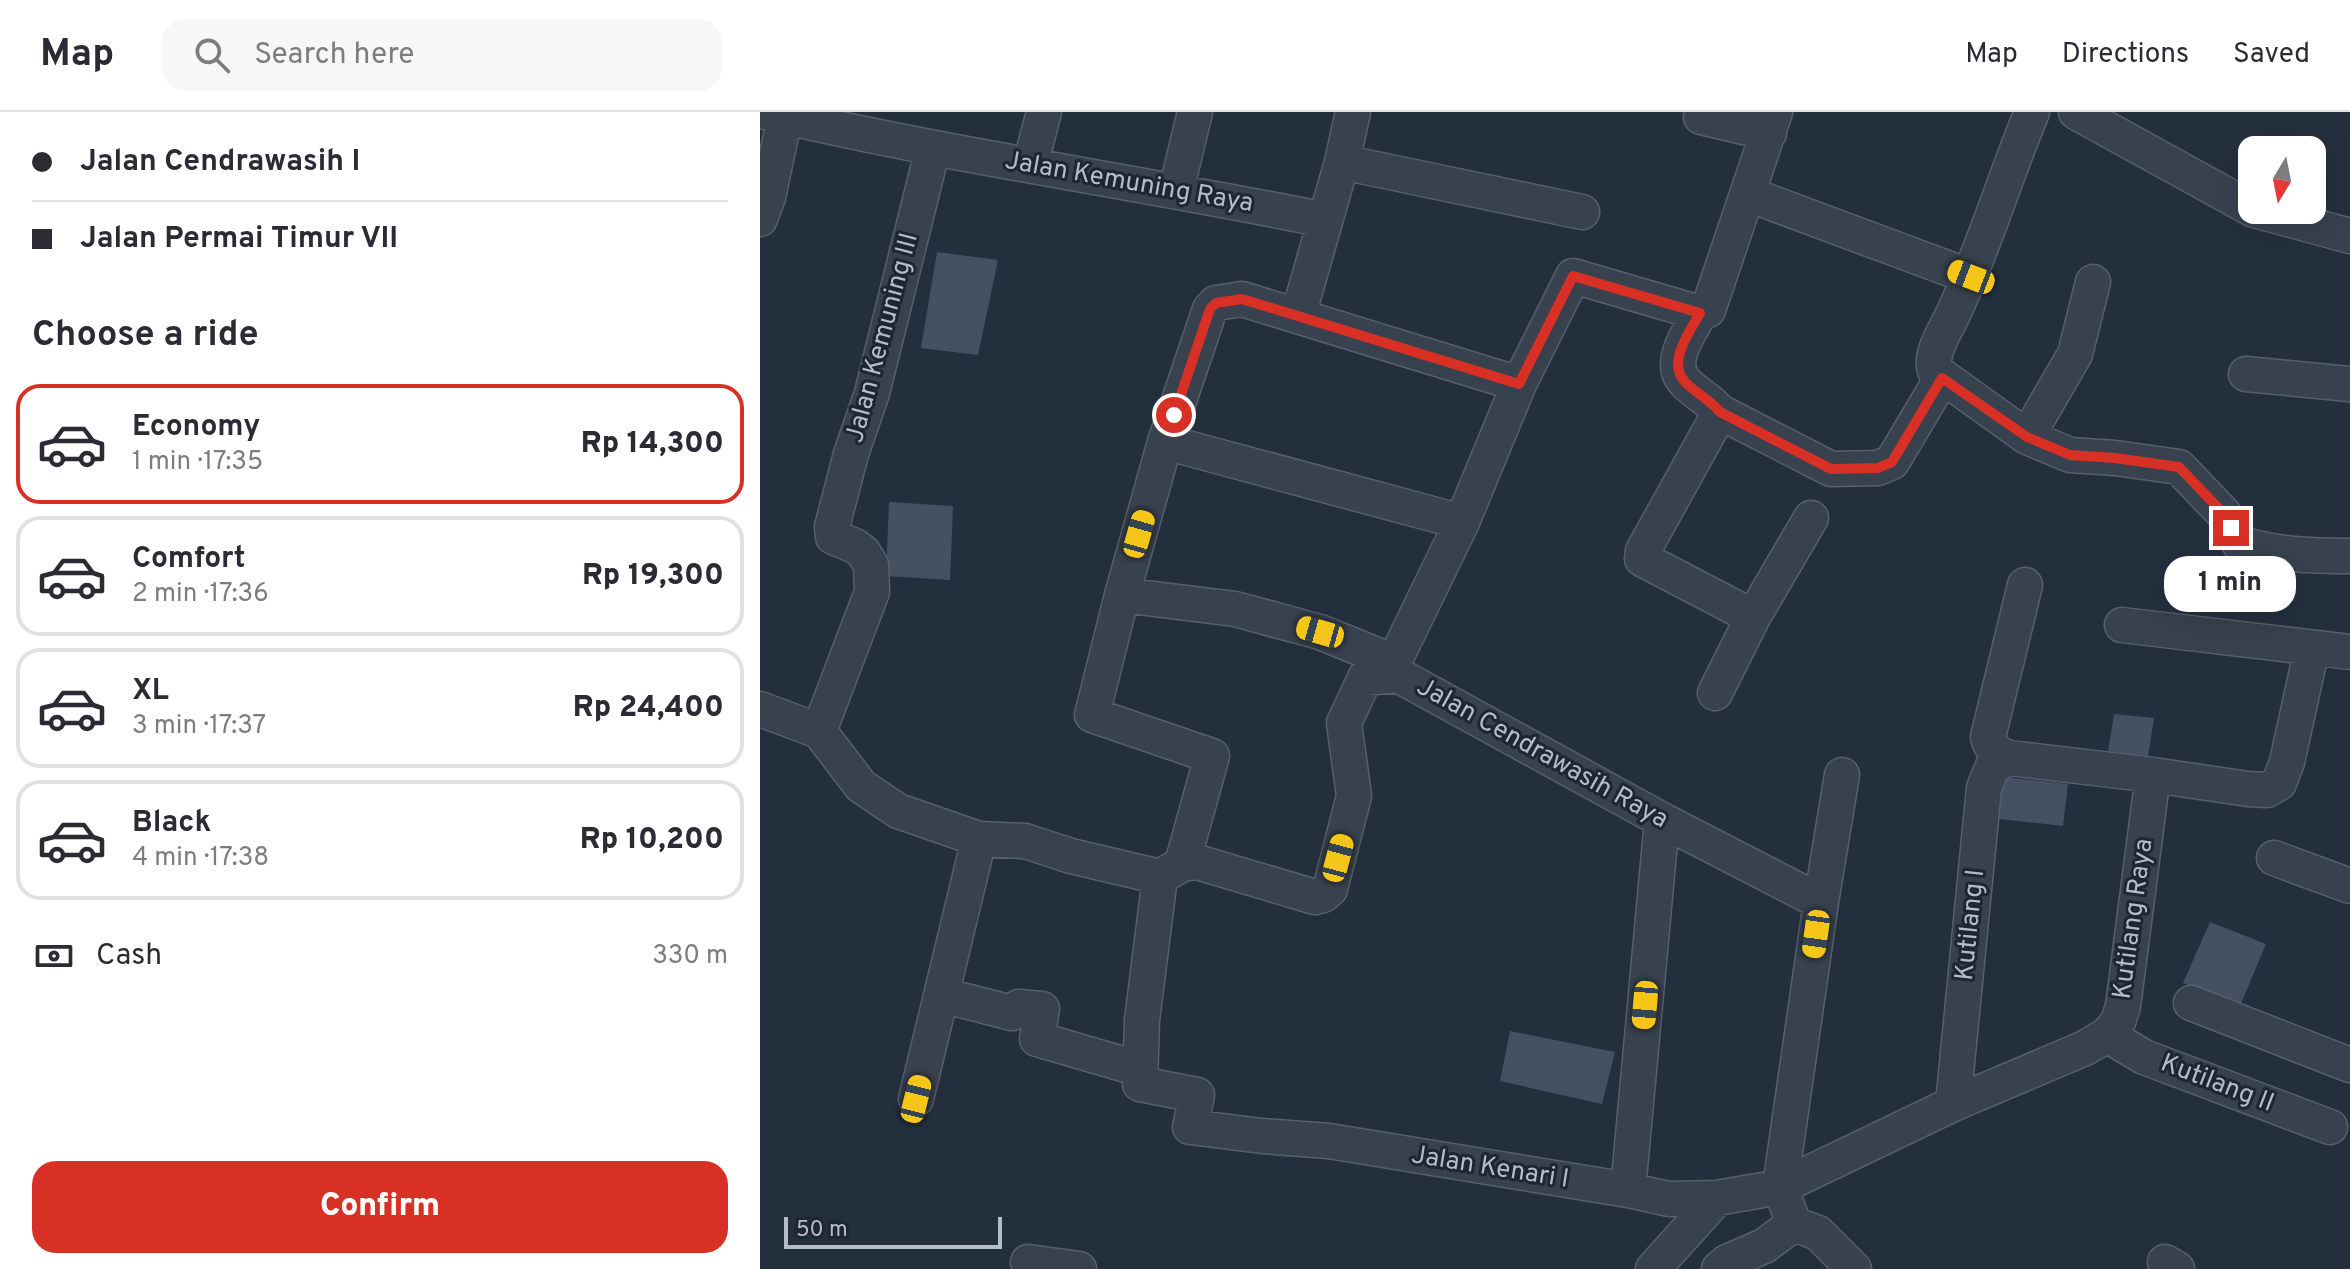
<!DOCTYPE html>
<meta charset="utf-8">
<style>
:root{--surface:#fff;--page:#f7f7f7;--text:#2b2b33;--muted:#7c7c81;--line:#e1e1e2;--accent:#d93025}
body{margin:0;font-family:Overpass,sans-serif;background:var(--page);color:var(--text);height:100vh;display:flex;flex-direction:column;font-size:30px;white-space:nowrap}
*{box-sizing:border-box;margin:0}
p{font-size:26px;color:var(--muted)}
.icon{flex:none;width:44px;height:44px;fill:none;stroke:currentColor;stroke-width:2;stroke-linecap:round;stroke-linejoin:round}
.map{position:relative;flex:1;overflow:hidden}
.details{display:flex;flex-direction:column;background:var(--surface);width:760px}
.details>*{flex:none}
.top-card{display:grid;align-content:center;height:176px;padding:0 32px;background:var(--surface)}
.needle{width:52px;rotate:190deg}
.controls{position:absolute;left:1478px;top:24px;display:grid;gap:16px}
.controls a{display:grid;place-items:center;width:88px;height:88px;border-radius:16px;background:var(--surface);box-shadow:0 8px 32px #0002;font-size:40px}
.scale{position:absolute;left:24px;bottom:20px;width:218px;box-sizing:border-box;padding-left:8px;border:4px solid #b4bcc9;border-top:0;font-size:22px;line-height:28px;white-space:nowrap;color:#b4bcc9;-webkit-text-stroke:6px #1d2633;paint-order:stroke}
.end{position:absolute;width:36px;height:36px;margin:-18px;border:10px solid #d93025;background:#fff;box-shadow:0 0 0 4px #fff}
.from{border-radius:50%}
.bubble{position:absolute;height:56px;border-radius:24px;background:var(--surface);box-shadow:0 8px 32px #0002;font-size:26px;font-weight:800;line-height:56px;text-align:center}
.car{position:absolute;width:24px;height:48px;margin:-24px -12px;border-radius:10px;box-shadow:0 0 6px 2px #0007;background:linear-gradient(#f5c518 24%,#345 0 40%,#f5c518 0 76%,#345 0 86%,#f5c518 0)}
.top-card b{display:flex;align-items:center;gap:28px;height:76px;font-size:30px}
.top-card b+b{border-top:2px solid var(--line)}
.top-card i{width:20px;height:20px;background:var(--text)}
ul{padding:0;list-style:none}
li{display:flex;align-items:center;gap:24px;height:120px;margin:0 16px 12px;padding:0 16px;border:4px solid var(--line);border-radius:24px}
li div{flex:1}
li b{display:block;font-size:30px}
li em{font-style:normal;font-weight:800}
li.selected{border-color:var(--accent)}
li>.icon{width:72px;height:72px;stroke-width:1.5}
h2{padding:0 32px;font-size:36px;line-height:96px}
.pay{display:flex;align-items:center;gap:20px;height:88px;padding:0 32px;font-size:30px}
.pay p{margin-inline-start:auto}
.primary-button{display:flex;gap:16px;margin-top:auto;padding:16px 32px}
.primary-button a{flex:1;height:92px;border-radius:24px;background:var(--accent);color:#fff;font-size:32px;font-weight:800;line-height:92px;text-align:center}
header{display:flex;align-items:center;gap:48px;box-sizing:border-box;height:112px;padding:0 40px;background:var(--surface);border-bottom:2px solid var(--line)}
header strong{font-size:38px}
nav{display:flex;gap:44px;margin-inline-start:auto;font-size:28px}
.search{width:560px;height:72px;background:var(--page);display:flex;align-items:center;gap:20px;box-sizing:border-box;padding:0 28px;border-radius:24px;color:var(--muted);font-size:30px}
main{display:flex;flex:1;min-height:0}
.map>svg:first-child{display:block}
.building{fill:#455162}
.lines{fill:none;stroke-linecap:round;stroke-linejoin:round}
.minor-casing{stroke:#565f6c;stroke-width:37}
.minor{stroke:#38414e;stroke-width:34}
.route{stroke:#d93025;stroke-width:10}
.labels{text-anchor:middle;dominant-baseline:central;stroke-width:6;stroke-linejoin:round;paint-order:stroke}
.street-label{font-size:26px;fill:#b4bcc9;stroke:#1d2633}
</style>
<header>
<strong>Map</strong>
<div class="search"><svg class="icon" aria-label="search" viewBox="0 0 24 24"><circle cx="10" cy="10" r="6"/><path d="M15 15l6 6"/></svg>Search here</div>
<nav><a>Map</a><a>Directions</a><a>Saved</a></nav>
</header>
<main>
<section class="details">
<div class="top-card">
<b><i class="from"></i>Jalan Cendrawasih I</b>
<b><i></i>Jalan Permai Timur VII</b>
</div>
<h2>Choose a ride</h2>
<ul>
<li class="selected"><svg class="icon" aria-label="car" viewBox="0 0 24 24"><path d="M5 17H2v-5l4-1 3-4h7l3 4 3 1v5h-3M9 17h6M6 11h13"/><circle cx="7" cy="17" r="2"/><circle cx="17" cy="17" r="2"/></svg><div><b>Economy</b><p>1 min · 17:35</p></div><em>Rp 14,300</em></li>
<li><svg class="icon" aria-label="car" viewBox="0 0 24 24"><path d="M5 17H2v-5l4-1 3-4h7l3 4 3 1v5h-3M9 17h6M6 11h13"/><circle cx="7" cy="17" r="2"/><circle cx="17" cy="17" r="2"/></svg><div><b>Comfort</b><p>2 min · 17:36</p></div><em>Rp 19,300</em></li>
<li><svg class="icon" aria-label="car" viewBox="0 0 24 24"><path d="M5 17H2v-5l4-1 3-4h7l3 4 3 1v5h-3M9 17h6M6 11h13"/><circle cx="7" cy="17" r="2"/><circle cx="17" cy="17" r="2"/></svg><div><b>XL</b><p>3 min · 17:37</p></div><em>Rp 24,400</em></li>
<li><svg class="icon" aria-label="car" viewBox="0 0 24 24"><path d="M5 17H2v-5l4-1 3-4h7l3 4 3 1v5h-3M9 17h6M6 11h13"/><circle cx="7" cy="17" r="2"/><circle cx="17" cy="17" r="2"/></svg><div><b>Black</b><p>4 min · 17:38</p></div><em>Rp 10,200</em></li>
</ul>
<div class="pay"><svg class="icon" aria-label="cash" viewBox="0 0 24 24"><path d="M3 7h18v10H3z"/><circle cx="12" cy="12" r="2"/></svg>Cash<p>330 m</p></div>
<div class="primary-button"><a>Confirm</a></div>
</section>
<div class="map">
<svg width="1590" height="1157" viewBox="0 0 1590 1157">
<rect width="100%" height="100%" fill="#242f3e"/>
<!-- building -->
<path class="building" d="M177,140L238,148L218,243L161,236Z
M129,390L193,394L190,468L126,464Z
M1354,602L1394,606L1388,645L1348,639Z
M1243,665L1308,672L1303,714L1239,707Z
M1450,810L1506,832L1480,894L1423,871Z
M750,919L855,940L842,992L740,969Z"/>
<g class="lines">
<defs>
<path id="minor" d="M5,0C190,44 379,70 565,108
M1015,0L948,198L940,201L813,164L759,272L702,410L634,550L638,563L902,708L1061,790
M1272,0C1244,67 1224,136 1193,202C1186,218 1169,241 1175,259L1267,325L1310,343L1355,346L1419,355L1464,402L1479,431C1516,443 1551,444 1590,444
M1316,0L1492,97
M941,5L1009,21
M582,50L822,100
M270,53L284,0
M416,79L435,0
M988,82L1211,165
M1494,98L1590,124
M0,107L8,85L25,5
M940,201C929,221 906,251 926,271C937,282 950,288 960,300L1071,357L1118,356L1132,350L1182,266
M538,204L582,50L593,0
M1486,262L1590,272
M960,300L883,439L882,447L993,505
M1267,325L1315,242L1333,170
M405,330L702,410
M1265,473L1228,625C1231,638 1237,641 1249,646L1393,663L1488,677L1507,678L1519,671L1527,650L1552,536
M362,483L475,497L560,520L634,550
M1362,513L1590,540
M955,581L993,505L1051,406
M0,597L59,619L101,674L138,699L219,727L265,729L311,744L400,765L422,752L437,750L555,785L563,783L570,777L594,684L584,611L605,566L638,563
M59,619L112,480L111,453L103,440L95,434L73,425L72,415L91,342L112,281L173,36
M1082,663L1061,790L1020,1075L1034,1112L1058,1121L1094,1157
M1514,746L1590,774
M422,752L452,644L332,603L362,483L405,330L450,197L456,191L482,187L759,272
M400,765L382,908L380,972L437,983L430,1015L502,1024L569,1029L868,1078L909,1087L957,1086
M182,883L252,901L259,895L282,897L277,927L380,957
M1431,891L1590,953
M1347,923L1384,945L1570,1015
M156,987L219,727
M1193,992L1224,676L1233,654L1249,646
M868,1078L902,708
M268,1150L319,1157
M1405,1150L1417,1157
M893,1157L957,1086L1020,1075L1193,992L1325,936L1347,923L1358,910L1363,894L1393,663
M959,1157L967,1150L1004,1134L1034,1112"/>
</defs>
<!-- minor casing -->
<use href="#minor" class="minor-casing"/>
<!-- minor -->
<use href="#minor" class="minor"/>
</g>
<g class="lines">
<!-- route -->
<path class="route" d="M414,303L450,197L456,191L482,187L759,272L813,164L940,201C929,221 906,251 926,271C937,282 950,288 960,300L1071,357L1118,356L1132,350L1182,266L1267,325L1310,343L1355,346L1419,355L1464,402L1471,416"/>
</g>
<g class="labels">
<!-- street labels -->
<g class="street-label">
<text transform="translate(369 71) rotate(10)">Jalan Kemuning Raya</text>
<text transform="translate(123 226) rotate(-75)">Jalan Kemuning III</text>
<text transform="translate(782 642) rotate(29)">Jalan Cendrawasih Raya</text>
<text transform="translate(1374 807) rotate(-82)">Kutilang Raya</text>
<text transform="translate(1211 813) rotate(-84)">Kutilang I</text>
<text transform="translate(1457 972) rotate(21)">Kutilang II</text>
<text transform="translate(730 1056) rotate(9)">Jalan Kenari I</text>
</g>
</g>
</svg>
<div class="controls">
<a><svg class="needle" viewBox="-14 -14 28 28"><path d="M0-13l5 13h-10z" fill="#e53935"/><path d="M0 13l5-13h-10z" fill="#7c7c81"/></svg></a>
</div>
<div class="scale">50 m</div>
<i class="end from" style="left:414px;top:303px"></i>
<i class="end" style="left:1471px;top:416px"></i>
<div class="bubble" style="left:1404px;top:444px;width:132px">1 min</div>
<i class="car" style="left:1211px;top:165px;rotate:291deg"></i>
<i class="car" style="left:379px;top:422px;rotate:16deg"></i>
<i class="car" style="left:560px;top:520px;rotate:286deg"></i>
<i class="car" style="left:578px;top:746px;rotate:15deg"></i>
<i class="car" style="left:1056px;top:822px;rotate:188deg"></i>
<i class="car" style="left:885px;top:893px;rotate:185deg"></i>
<i class="car" style="left:156px;top:987px;rotate:14deg"></i>
</div>
</main>
